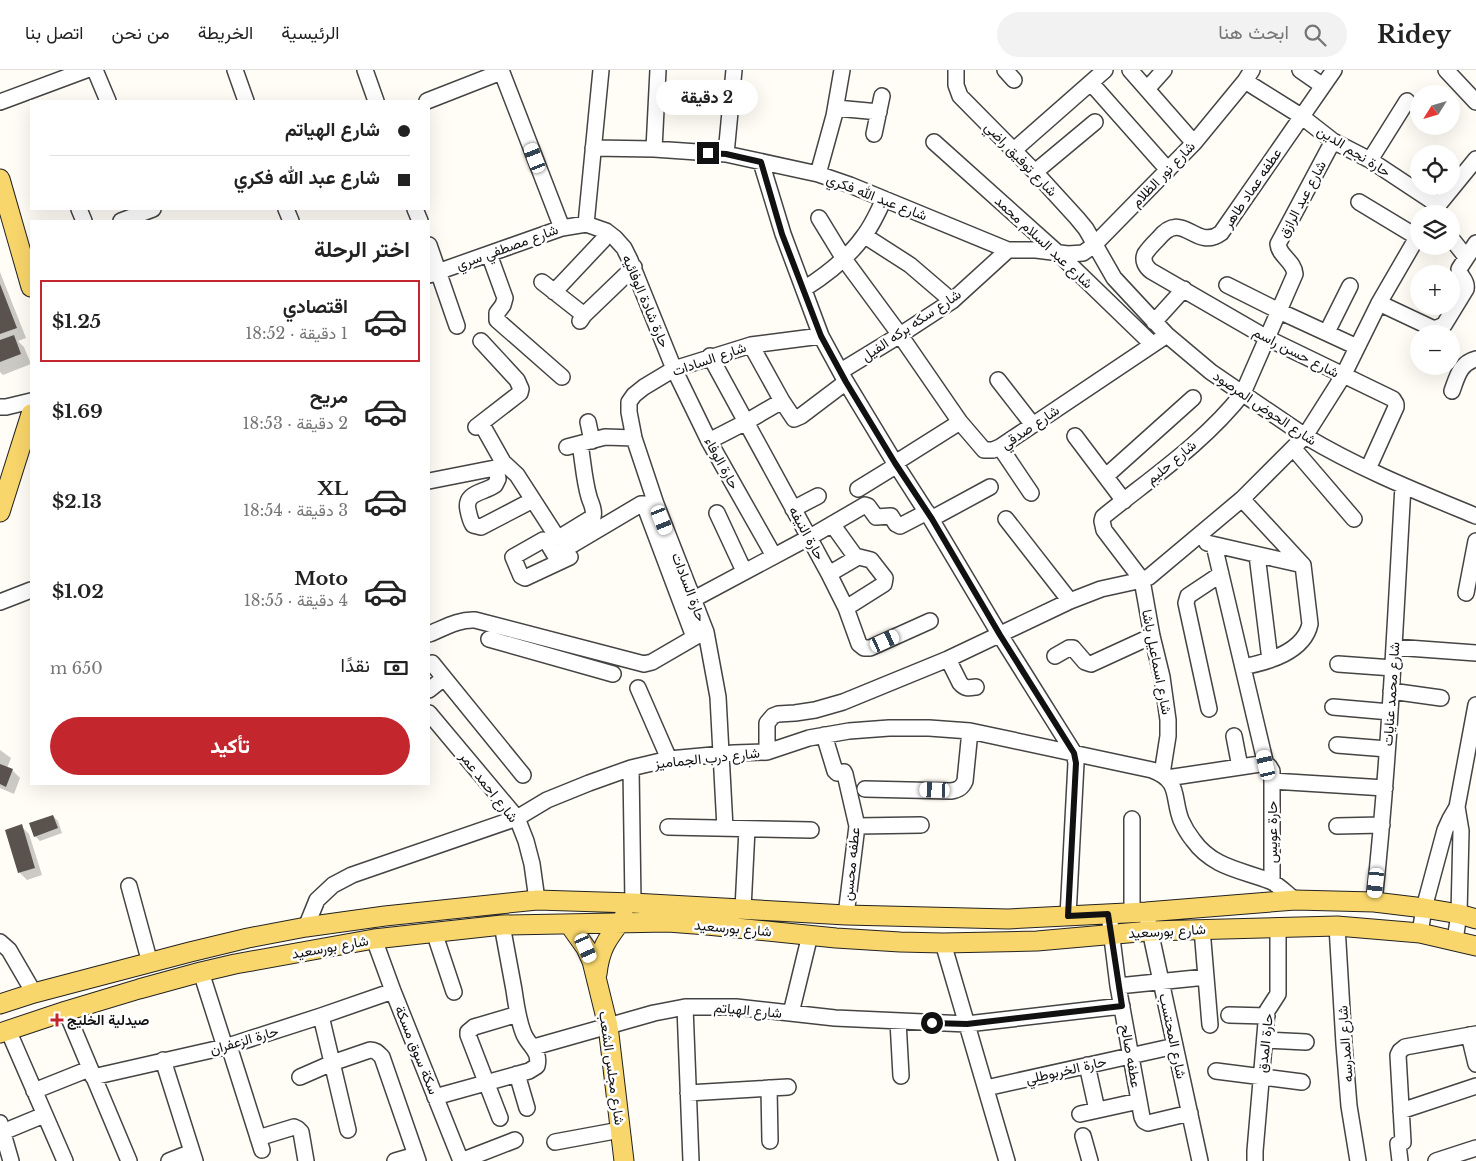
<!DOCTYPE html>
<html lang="ar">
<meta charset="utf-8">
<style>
:root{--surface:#fff;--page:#f2f2f2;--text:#222;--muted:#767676;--line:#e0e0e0;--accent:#c4262e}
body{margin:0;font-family:"Libre Baskerville",Vazirmatn,serif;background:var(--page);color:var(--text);direction:rtl;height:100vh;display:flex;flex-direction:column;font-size:19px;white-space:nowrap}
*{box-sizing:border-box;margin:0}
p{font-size:16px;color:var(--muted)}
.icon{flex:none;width:28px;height:28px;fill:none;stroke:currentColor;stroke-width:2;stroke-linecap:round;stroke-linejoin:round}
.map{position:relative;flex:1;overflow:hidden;direction:ltr}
.side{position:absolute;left:30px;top:150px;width:400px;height:565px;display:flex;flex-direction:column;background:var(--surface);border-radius:0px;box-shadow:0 5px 20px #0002;direction:rtl}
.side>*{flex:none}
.banner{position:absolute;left:30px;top:30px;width:400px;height:110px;border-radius:0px;box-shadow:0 5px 20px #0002;direction:rtl;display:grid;align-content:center;height:110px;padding:0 20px;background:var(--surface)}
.needle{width:32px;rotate:233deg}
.controls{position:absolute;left:1410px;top:15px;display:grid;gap:10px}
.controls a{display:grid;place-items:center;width:50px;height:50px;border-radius:50%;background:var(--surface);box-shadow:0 5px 20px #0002;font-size:25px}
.end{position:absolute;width:22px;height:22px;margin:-11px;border:6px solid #111;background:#fff;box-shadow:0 0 0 2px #fff}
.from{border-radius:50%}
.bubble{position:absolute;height:35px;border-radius:18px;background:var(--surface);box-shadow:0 5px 20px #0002;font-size:16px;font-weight:800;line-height:35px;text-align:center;direction:rtl}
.car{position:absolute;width:15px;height:30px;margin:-15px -8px;border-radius:6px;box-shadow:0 0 4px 1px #0007;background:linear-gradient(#fff 24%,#345 0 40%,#fff 0 76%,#345 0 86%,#fff 0)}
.banner b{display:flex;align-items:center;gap:18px;height:48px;font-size:19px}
.banner b+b{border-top:1px solid var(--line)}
.banner i{width:12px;height:12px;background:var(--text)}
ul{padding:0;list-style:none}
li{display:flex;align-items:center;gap:15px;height:82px;margin:0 10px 8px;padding:0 10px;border:2px solid transparent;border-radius:0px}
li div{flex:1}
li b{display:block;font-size:19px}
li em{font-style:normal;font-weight:800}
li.on{border-color:var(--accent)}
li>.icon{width:45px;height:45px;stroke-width:1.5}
h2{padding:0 20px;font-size:22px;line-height:60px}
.pay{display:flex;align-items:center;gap:12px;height:55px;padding:0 20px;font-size:19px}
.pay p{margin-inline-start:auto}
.primary-button{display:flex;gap:10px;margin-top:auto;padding:10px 20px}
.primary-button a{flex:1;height:58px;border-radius:30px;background:var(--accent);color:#fff;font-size:20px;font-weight:800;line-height:58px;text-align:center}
header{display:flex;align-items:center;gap:30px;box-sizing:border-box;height:70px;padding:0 25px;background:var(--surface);border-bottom:1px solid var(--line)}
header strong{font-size:24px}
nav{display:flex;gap:28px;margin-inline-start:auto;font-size:18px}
.search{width:350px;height:45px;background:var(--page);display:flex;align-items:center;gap:12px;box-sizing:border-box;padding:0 18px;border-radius:28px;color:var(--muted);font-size:19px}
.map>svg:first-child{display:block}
.shadow{fill:#0003}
.building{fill:#5a524d}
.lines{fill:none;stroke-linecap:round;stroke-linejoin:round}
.minor-casing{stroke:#444;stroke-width:18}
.major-casing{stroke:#222;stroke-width:21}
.minor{stroke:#fff;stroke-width:15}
.major{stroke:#f9d66b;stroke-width:19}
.route{stroke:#111;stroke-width:6}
.poi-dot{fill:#c4262e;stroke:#fff;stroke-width:2}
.labels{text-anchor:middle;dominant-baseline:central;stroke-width:5;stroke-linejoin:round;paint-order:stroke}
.street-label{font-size:14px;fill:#111;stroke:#fff}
.poi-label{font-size:14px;font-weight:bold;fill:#111;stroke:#fff;text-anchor:start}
</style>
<header>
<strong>Ridey</strong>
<div class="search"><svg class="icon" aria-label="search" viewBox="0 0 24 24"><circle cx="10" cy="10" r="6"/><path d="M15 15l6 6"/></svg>ابحث هنا</div>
<nav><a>الرئيسية</a><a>الخريطة</a><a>من نحن</a><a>اتصل بنا</a></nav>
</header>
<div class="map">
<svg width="1476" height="1091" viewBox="0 0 1476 1091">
<rect width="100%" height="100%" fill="#fffdf5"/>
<!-- shadow -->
<path class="shadow" d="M0,202L26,268L18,271L24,277L31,294L3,305L0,302Z
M0,680L11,688L7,698L12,700L20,708L14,724L0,718Z
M53,746L58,751L62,763L40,771L35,766Z
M21,756L29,764L42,805L27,810L19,802Z"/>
<!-- building -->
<path class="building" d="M0,214L17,258L0,264Z
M14,265L21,284L0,292V270Z
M0,694L13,699L6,717L0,714Z
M53,745L58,758L34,767L29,753Z
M22,754L35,798L18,803L5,760Z"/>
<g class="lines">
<defs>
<path id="minor" d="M95,0L108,31
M235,0L246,31
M365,0L376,31
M501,0L562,158
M956,0V15L960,26L1035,102L1077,148L1086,159L1114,208L1167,265L1211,302L1305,366C1360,399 1418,422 1476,446
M1005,0L1014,10
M1130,0L1194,73
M1300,0L1323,16
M1334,0L1221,163C1195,182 1183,137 1158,169C1154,173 1148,179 1145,184C1142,191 1146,197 1151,201L1267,268L1393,329L1396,334V337L1368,399
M1446,0L1476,32
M1245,11L1301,46L1333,71L1370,90L1438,135
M1091,13L1168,100
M1147,19L1164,0
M427,31L501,2
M0,32L86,0
M836,38L879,42
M874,64L882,26
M934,72L1059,184L1152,274
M593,78L654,79L726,84L818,104L850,115L1008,180
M654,79L658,0
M1014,80L1105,0
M726,84L734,0
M1370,90L1407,31
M761,92L783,164L821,266L846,312L895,393L931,449L1000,565L1074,683L1076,693L1068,846
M1035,102L1095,52
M818,104L834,46L842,0
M1359,132L1417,167
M79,139L84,151
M286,139L291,151
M415,139L420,151
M1431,144L1476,89
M819,148L844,189L900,265L960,352L984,380H993L1000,377L1167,265
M121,151L153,139
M586,154L601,0
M865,166L910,195L952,231
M1451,168L1466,187
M429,175L457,256
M489,184L505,228L503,235L497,243V250L562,307
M429,205L562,158L586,154L606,161L615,168L624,178L630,190L674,299L709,371L774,486
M542,212L584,245
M1227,215L1279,241L1357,277
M804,219C826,205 848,188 863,167C872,156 878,142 884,129
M554,222L603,170L606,161
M1379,233L1432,258H1437L1444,255L1466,219C1468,210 1460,208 1459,199L1476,173
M580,251L584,245L634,197
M1154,252L1184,219
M1327,262L1350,216
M751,275L782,331L794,349L801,346L846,312
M710,286L829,504L846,538L859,574L864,578H870L930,551
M841,301L900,265L952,231L1008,180H1036L1068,184L1083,183L1094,175L1194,73L1245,11L1252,0
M998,310L1033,355
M1452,321C1457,307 1460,293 1476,289
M0,337H6L31,331
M588,352L592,371
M481,353L503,392L517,405L555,464L559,467L562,466L593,447C595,439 591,434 589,427C584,410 583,391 580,374
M476,357L520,323L521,319L517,310L481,271
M1075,366L1124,431
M709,371L746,352L782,331
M567,377L605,367L634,368
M1000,377L1031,423
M1294,379L1354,449
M895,393L960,352
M496,398L498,409L495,415C484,423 464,422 468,440C469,445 470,450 473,455L481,457L533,430
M1106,406L1193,328
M429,411L505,396
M858,419L897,395
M1242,429L1303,495
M793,439L818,426
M717,443L744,501
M931,449L990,417
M1006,449L1070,531
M832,454L855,486L871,490L885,508L884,514L846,538
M1207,473L1303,495
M1214,475L1266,695
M555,485L641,434H644L694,567
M1257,485L1270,590
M559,492L547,472L543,470L513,487L521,506L525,508L570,487
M829,504L858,487
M1466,523L1476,471
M694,529L810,467L865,435L868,436L876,447L891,446L896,454L900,456L927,442
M0,532L31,520
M429,564C444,558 459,549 475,550L644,594L652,592L695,567L706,562
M489,569L613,604
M1394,577L1476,583
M1055,586L1069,578H1073L1085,592L1091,594L1152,566
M948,589L960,613C965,619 969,618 976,617
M432,593L523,705
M1338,594L1393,598
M1243,597C1268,592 1304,582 1310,554L1303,495
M638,618L669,689
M429,620L444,608
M1391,621L1441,628
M1333,637L1390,642
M1209,639L1186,533L1188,526L1221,504
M429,643L517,748L526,771L532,794L537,830
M824,665L835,701L837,703L844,702L845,704L857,756L846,845
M1234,666L1240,697
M1337,675L1387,679
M767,682V653L773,646L778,644L795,643L815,640L843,632L948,589L1070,531L1101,519L1142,510L1149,507L1242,429L1305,366L1343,306L1379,233L1419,164
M631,698L633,833
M1162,704L1168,666V650L1162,607L1152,566L1142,510L1104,460L1102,451L1103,447C1151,408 1205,372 1243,323L1295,204C1294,191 1279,186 1278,174L1333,71
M1167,708L1260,694L1269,696L1272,701V812
M1272,711L1385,718
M865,719L951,721C958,720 962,718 965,711L970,661
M1132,749V842
M857,756L921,755
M1337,756L1382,755
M668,757L811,760
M725,758L718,627L706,562L656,434L634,368L629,342V332L634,325L644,317L674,299L751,275L821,266
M129,816L150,893
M1374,832C1389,694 1395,555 1403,416
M743,839L747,759
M1146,842L1200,1091
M1109,844L1118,916L1142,1047L1144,1051L1148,1053L1190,1043
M1337,856L1344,974L1349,1036L1358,1091
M306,857L317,830L333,815L352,805L517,748L547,730L589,713L631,698L669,689L734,683L767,682L809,668L849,661L889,658H929L970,661L1152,700C1181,711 1172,727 1181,750C1184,757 1189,765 1193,770C1213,798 1242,800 1270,811C1279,815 1287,824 1295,830
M1202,859L1210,955
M434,862L454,922
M1420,863L1424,838L1445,760L1450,749L1457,737
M374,869L393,921L461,1091
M1455,870L1459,844L1461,761L1457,737L1476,635
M0,872L9,880L34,923
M943,873L1007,1091
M201,902L225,977
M1118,916L1206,907
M685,937L691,1091
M66,941L129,1091
M791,943L810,865
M1229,945L1267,946
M321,946L348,1060
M898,951L901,1006
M8,960L65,1091
M1469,965L1476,994
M1265,970L1306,972
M229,976L262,1080
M534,977L654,943L685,937H736L835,948L967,954L1122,936
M163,990L195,1091
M1087,995L1097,1040
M1216,1001L1302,1012
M517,1004L527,1038
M93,1007L225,977L321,946L393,921
M300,1007L332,993L370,980C376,980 378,983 382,987L418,1091
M769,1018L770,1071
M986,1018L1175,976
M34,1021L89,999
M688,1023L788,1017
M435,1027L529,1001L537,996C541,980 527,975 523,962C518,949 516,934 514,920C510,899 506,877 502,855
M1401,1041L1476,1016
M1080,1044L1139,1031
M500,1048L468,965V962L474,957L518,944
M0,1053L11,1091
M3,1062L44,1045
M1083,1066L1090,1091
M258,1068L294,1057L298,1059L301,1062L306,1091
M555,1072L620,1060
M169,1091L192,1082
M395,1091L416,1085
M461,1091L515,1070
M1255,1091V1081L1267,941L1278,924V857
M1400,1091L1398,1074L1403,1072L1398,985L1400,981L1405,977L1476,964
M1436,1091L1476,1078"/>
<path id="major" d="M0,109L31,217
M0,442L31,344
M569,854L586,878L592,891L608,956L624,1091
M597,904C600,877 608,868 624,847
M0,934L34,923L190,882L248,868L306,857L385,846L537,830L633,833L846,845L1008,849L1146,842L1295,830L1374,832L1424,838L1459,844L1476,849
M0,963L66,941L139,919L201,902L235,894L374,869L502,855L668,852L707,855L836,868L900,872L943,873L1037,871L1150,861L1337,856L1420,863L1476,876"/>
</defs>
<!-- minor casing -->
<use href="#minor" class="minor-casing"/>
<!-- major casing -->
<use href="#major" class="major-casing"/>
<!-- minor -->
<use href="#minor" class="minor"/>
<!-- major -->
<use href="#major" class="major"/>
</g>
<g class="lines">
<!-- route -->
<path class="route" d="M708,83L726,84L761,92L782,164L821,266L846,312L895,393L932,449L1000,565L1074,683L1076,693L1068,846L1108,844L1122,936L967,954L932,953"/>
</g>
<!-- markers -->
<path class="poi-dot" d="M54.5 942.5h5v5h5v5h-5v5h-5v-5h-5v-5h5z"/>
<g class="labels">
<!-- street labels -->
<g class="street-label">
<text transform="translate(1354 81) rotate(32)">حارة نجم الدين</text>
<text transform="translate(1021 89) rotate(46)">شارع توفيق راضي</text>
<text transform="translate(1163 104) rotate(-46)">شارع نور الظلام</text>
<text transform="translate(1252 118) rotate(-56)">عطفه عماد طاهر</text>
<text transform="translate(877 127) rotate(21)">شارع عبد الله فكري</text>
<text transform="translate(1302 129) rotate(-62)">شارع عبد الرازق</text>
<text transform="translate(1044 172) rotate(43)">شارع عبد السلام محمد</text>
<text transform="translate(507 177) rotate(-20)">شارع مصطفي سري</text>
<text transform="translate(646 231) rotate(67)">حارة شادة الوفائيه</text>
<text transform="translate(911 255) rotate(-34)">شارع سكه بركه الفيل</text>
<text transform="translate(1296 282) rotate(27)">شارع حسن راسم</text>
<text transform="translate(709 289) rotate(-19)">شارع السادات</text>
<text transform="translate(1265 338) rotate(34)">شارع الحوض المرصود</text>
<text transform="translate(1030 357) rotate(-34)">شارع صدقي</text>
<text transform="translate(1171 392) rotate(-40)">شارع حليم</text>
<text transform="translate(722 393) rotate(61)">حارة الوفاء</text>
<text transform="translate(807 463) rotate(61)">حارة النيفه</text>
<text transform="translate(689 517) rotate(69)">حارة السادات</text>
<text transform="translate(1157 592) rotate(79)">شارع اسماعيل باشا</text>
<text transform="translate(1391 624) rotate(-86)">شارع محمد عنايات</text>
<text transform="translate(707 688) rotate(-6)">شارع درب الجماميز</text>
<text transform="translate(489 717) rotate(52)">شارع احمد عمر</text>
<text transform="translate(1272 762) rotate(-90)">حارة عويس</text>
<text transform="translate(851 794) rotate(-84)">عطفه محسن</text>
<text transform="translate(733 858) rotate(5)">شارع بورسعيد</text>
<text transform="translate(1167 861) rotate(-3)">شارع بورسعيد</text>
<text transform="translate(330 877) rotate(-10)">شارع بورسعيد</text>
<text transform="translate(748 940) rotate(5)">شارع الهياتم</text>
<text transform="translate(1173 966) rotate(78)">شارع المحتسب</text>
<text transform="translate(244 970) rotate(-16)">حارة الزعفران</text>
<text transform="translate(1265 973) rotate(-84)">حارة المدق</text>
<text transform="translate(1345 974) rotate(-94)">شارع المدرسه</text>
<text transform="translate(417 980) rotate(68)">سكة سوق مسكة</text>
<text transform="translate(1131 986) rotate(80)">عطفه صالح</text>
<text transform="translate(612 998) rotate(82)">شارع مجلس الشعب</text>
<text transform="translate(1066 1000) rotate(-13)">حارة الخربوطلي</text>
</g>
<!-- poi labels -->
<g class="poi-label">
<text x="67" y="950">صيدلية الخليج</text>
</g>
</g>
</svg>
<div class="controls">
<a><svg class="needle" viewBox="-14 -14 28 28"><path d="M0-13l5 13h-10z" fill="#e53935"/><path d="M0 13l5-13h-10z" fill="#767676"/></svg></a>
<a><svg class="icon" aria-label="locate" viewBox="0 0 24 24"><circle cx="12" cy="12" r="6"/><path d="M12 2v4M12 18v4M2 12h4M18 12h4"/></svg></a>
<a><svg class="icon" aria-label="layers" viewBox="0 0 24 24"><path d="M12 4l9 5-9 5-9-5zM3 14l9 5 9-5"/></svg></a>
<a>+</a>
<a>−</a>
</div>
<i class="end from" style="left:932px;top:953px"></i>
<i class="end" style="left:708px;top:83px"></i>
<div class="bubble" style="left:656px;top:10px;width:102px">2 دقيقة</div>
<i class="car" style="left:535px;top:88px;rotate:339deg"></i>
<i class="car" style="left:662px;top:450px;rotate:158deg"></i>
<i class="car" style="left:885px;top:571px;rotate:65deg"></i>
<i class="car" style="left:1266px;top:695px;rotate:347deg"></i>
<i class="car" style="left:935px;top:720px;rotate:272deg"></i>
<i class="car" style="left:1376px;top:813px;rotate:186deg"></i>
<i class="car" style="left:586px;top:878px;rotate:156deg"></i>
<div class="banner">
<b><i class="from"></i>شارع الهياتم</b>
<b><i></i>شارع عبد الله فكري</b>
</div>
<section class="side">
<h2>اختر الرحلة</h2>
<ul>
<li class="on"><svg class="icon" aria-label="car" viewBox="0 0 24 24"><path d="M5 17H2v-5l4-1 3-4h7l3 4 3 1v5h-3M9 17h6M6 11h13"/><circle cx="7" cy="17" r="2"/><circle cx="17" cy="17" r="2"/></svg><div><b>اقتصادي</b><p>1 دقيقة · 18:52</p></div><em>$1.25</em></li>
<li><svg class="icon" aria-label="car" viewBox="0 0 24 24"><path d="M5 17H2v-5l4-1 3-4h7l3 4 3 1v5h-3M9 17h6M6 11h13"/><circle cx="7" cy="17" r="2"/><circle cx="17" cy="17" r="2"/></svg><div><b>مريح</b><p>2 دقيقة · 18:53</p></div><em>$1.69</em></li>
<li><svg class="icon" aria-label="car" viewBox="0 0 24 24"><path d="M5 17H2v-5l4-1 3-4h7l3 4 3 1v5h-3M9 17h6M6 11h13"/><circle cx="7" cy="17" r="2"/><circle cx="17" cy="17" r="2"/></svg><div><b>XL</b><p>3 دقيقة · 18:54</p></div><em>$2.13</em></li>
<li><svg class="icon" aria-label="car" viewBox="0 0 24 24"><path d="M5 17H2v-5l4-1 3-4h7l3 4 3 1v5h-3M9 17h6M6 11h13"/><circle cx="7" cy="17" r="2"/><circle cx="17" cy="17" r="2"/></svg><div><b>Moto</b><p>4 دقيقة · 18:55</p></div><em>$1.02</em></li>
</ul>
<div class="pay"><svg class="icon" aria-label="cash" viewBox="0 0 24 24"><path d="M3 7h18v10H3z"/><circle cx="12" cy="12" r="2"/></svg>نقدًا<p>650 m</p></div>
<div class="primary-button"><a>تأكيد</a></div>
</section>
</div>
